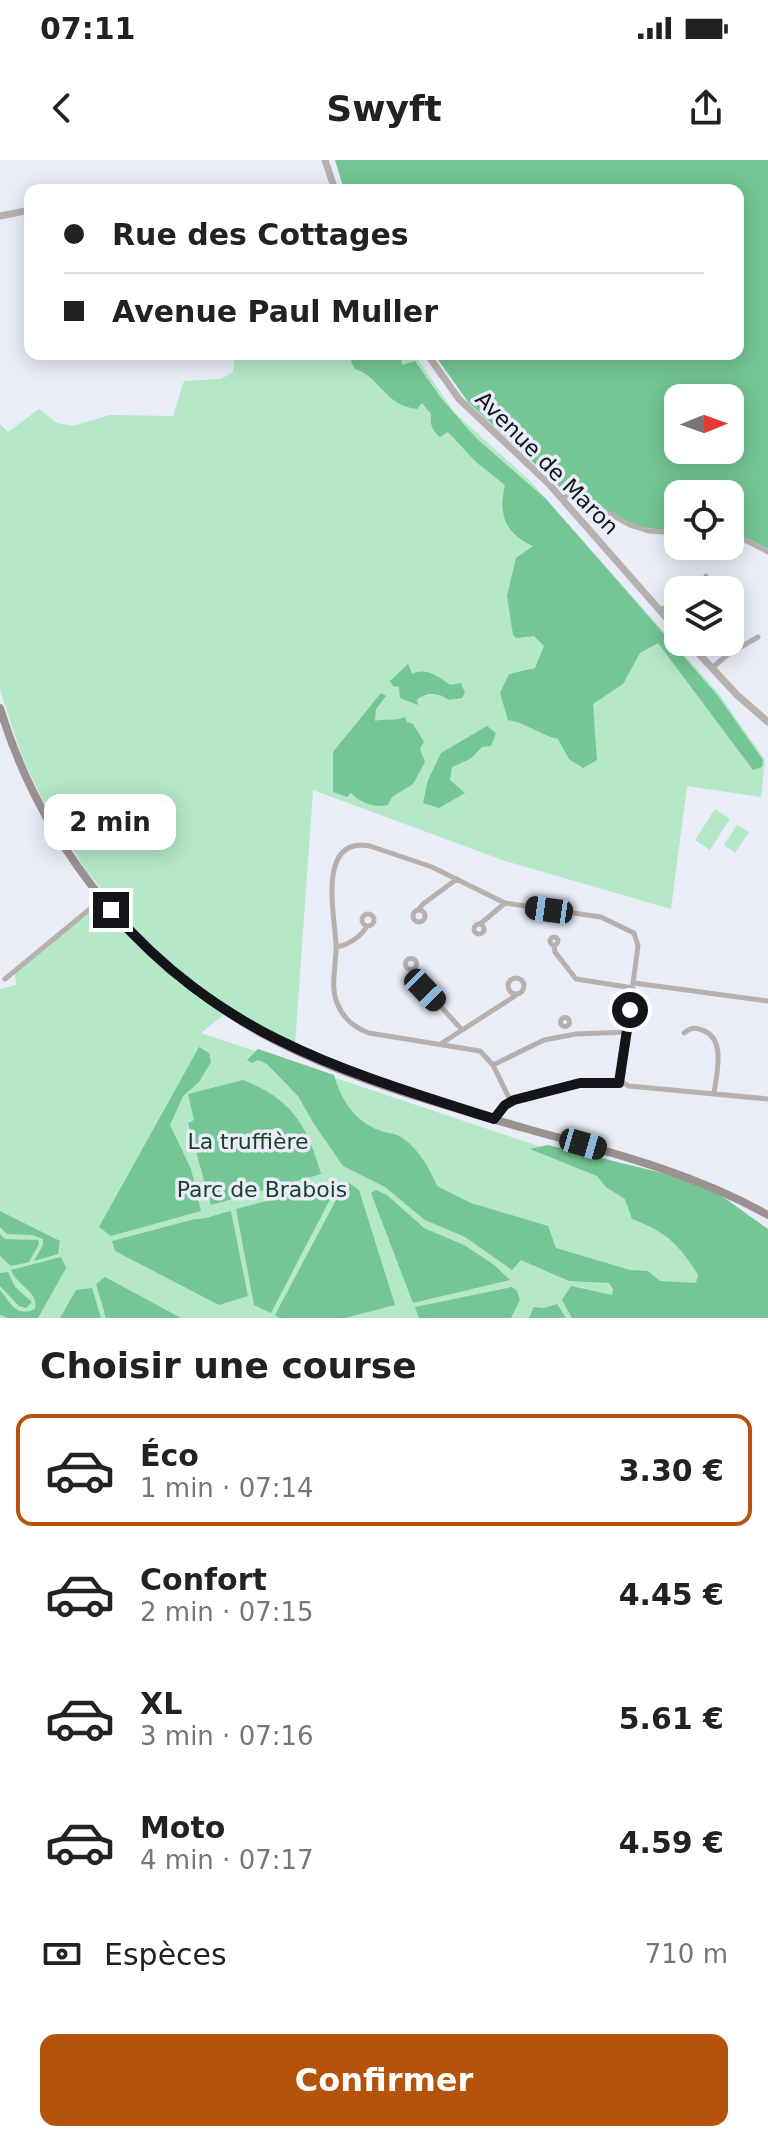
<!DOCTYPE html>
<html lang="fr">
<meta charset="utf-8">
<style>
:root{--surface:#fff;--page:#f2f2f2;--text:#222;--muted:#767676;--line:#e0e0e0;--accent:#b45309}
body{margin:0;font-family:"DejaVu Sans",sans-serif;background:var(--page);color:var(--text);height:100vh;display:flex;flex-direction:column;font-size:30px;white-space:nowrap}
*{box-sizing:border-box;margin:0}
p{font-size:26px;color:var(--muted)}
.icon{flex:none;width:44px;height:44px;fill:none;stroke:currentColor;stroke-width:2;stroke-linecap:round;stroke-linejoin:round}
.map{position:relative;height:1158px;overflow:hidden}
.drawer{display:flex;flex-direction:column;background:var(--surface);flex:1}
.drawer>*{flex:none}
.banner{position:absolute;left:24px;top:24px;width:720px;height:176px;border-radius:16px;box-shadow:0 4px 20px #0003;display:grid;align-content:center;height:176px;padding:0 40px;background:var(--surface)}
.needle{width:52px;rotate:89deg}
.fabs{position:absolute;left:664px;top:224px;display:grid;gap:16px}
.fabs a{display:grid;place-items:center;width:80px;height:80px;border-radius:16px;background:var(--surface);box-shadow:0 4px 20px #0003;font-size:40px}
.end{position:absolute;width:36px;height:36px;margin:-18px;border:10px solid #141519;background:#fff;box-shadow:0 0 0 4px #fff}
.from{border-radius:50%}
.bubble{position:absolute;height:56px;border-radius:16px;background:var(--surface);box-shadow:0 4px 20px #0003;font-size:26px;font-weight:600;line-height:56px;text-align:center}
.car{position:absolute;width:24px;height:48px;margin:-24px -12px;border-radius:10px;box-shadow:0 0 6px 2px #0007;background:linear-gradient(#222 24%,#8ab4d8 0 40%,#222 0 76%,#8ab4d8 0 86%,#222 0)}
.banner b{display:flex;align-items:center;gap:28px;height:76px;font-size:30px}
.banner b+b{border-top:2px solid var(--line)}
.banner i{width:20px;height:20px;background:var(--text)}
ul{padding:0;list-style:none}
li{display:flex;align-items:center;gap:24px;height:112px;margin:0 16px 12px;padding:0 24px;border:4px solid transparent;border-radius:16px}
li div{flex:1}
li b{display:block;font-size:30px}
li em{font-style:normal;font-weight:600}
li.active{border-color:var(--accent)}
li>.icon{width:72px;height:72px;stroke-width:1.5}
h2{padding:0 40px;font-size:36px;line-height:96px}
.pay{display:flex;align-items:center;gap:20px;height:88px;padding:0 40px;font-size:30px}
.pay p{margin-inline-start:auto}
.cta{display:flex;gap:16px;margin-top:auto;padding:16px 40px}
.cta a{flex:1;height:92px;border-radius:16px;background:var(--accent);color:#fff;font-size:32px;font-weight:600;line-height:92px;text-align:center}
.status{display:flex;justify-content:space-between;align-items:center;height:56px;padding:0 40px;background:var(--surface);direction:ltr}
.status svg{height:22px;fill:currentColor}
header{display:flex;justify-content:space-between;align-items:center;height:104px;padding:0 40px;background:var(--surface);font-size:36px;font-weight:600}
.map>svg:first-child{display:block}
.green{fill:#b4e8c7}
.forest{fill:#74c694;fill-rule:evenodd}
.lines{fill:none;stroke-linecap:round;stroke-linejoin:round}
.minor{stroke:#b6b1af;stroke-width:5}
.tertiary{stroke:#b6b1af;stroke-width:7}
.secondary{stroke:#9b9390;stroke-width:8}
.route{stroke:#141519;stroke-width:10}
.labels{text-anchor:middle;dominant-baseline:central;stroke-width:7;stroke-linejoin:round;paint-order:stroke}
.street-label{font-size:22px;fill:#141519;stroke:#e8edf8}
.park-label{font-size:22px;fill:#1c3f2a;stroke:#e8edf8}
</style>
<div class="status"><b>07:11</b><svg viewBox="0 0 49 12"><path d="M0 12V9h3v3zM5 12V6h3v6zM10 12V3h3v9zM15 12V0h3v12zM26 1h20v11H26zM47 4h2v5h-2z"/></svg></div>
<header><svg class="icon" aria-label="back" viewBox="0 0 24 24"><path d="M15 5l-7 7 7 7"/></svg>Swyft<svg class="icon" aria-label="share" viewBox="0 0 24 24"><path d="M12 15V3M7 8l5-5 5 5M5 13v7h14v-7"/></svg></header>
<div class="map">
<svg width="768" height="1158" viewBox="0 0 768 1158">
<rect width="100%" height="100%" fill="#e8edf8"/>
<!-- green -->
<path class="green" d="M235,194H414L455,253L531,322L719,534L765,600L761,637L687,626L671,749L505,701L313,630L295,885L231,849L201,873L583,1001L768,1158H0V829L16,825L15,812L109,737L87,712L42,639L22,596L0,530V264L8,272L39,249L57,263L73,266L110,255L173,256L184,221L221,219L233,212Z
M715,649L730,659L710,690L695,680Z
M737,665L749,672L735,693L724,685Z"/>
<!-- forest -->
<path class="forest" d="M335,0H768V389L749,379L730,377V334H678V371C661,370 644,369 628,362C607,353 588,336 565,332L468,242L434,194H738V30H344ZM678,238H730V290H678Z
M352,194H400L402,205L415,201L441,238L476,278L546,339L718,536L763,600L762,607L753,610L658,483L640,493L623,524L593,544L597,600L583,608L569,599L558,579C540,575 527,563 508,560L500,533L509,514L535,508L544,486L534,476L516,478L513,475L507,436L516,398L533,386C505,373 498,355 505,325L476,302L448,272L440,277C432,270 430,265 431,254L422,243L417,249C383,245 380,216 355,209L351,202Z
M408,504L412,514C426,507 438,516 450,525L461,523L465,533L462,538L449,540C440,533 426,531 417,540L418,545L400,538L399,527L393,526L390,521Z
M381,533L386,536L376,549L375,561C385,558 395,562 405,557L407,562L413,564L424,582L420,589L425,602L413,624L392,637L388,645C375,648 360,643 351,633L347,637L333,632V592Z
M487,566L496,573L491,586L482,587L470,599L452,607L450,620L465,633L439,648L423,643L428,620L441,593Z
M199,887L209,893L211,902L199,922L183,936L170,965L191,1009L201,1051L111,1076L99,1067Z
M258,889L334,915C341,940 355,962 381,971C386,973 394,973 399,976C417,986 430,1009 437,1026L471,1043L548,1066L556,1088L630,1110L648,1111L660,1121L696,1123L698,1115C680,1085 665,1071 632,1059L625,1039L606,1027L597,1016L530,989L548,985L687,1019L719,1034L768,1069V1158H572L562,1140L571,1126L612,1135L613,1129L609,1123L569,1121L521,1100L512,1110L465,1077L425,1060L385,1027L343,1006L314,964L298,936L267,904L258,900L252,903L247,900Z
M243,920C292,939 307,965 321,1014L211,1045L188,963L194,960L188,934Z
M339,1022L271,1153L254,1145L236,1049Z
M349,1023L359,1030L395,1145L345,1158H280L275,1155L344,1025Z
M376,1030L387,1035L424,1068L464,1085L494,1105L510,1120L413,1143L371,1033Z
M0,1051L60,1081L58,1094L34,1101L43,1085V1079L32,1075L7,1074L0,1067Z
M231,1051L248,1136L219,1145L115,1091L112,1081L195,1059C206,1060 219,1053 231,1051Z
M0,1074L5,1079L38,1080L39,1084L29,1102L11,1106L0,1096Z
M61,1097L66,1108L38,1158H8L0,1155V1130C11,1142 15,1158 35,1149C39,1131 18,1127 11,1110Z
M8,1112L15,1127L32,1142L26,1148L19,1146L0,1126V1113Z
M105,1117L181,1158H106L96,1124Z
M512,1127L517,1131L520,1140L511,1158H419L415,1147Z
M92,1128L101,1158H60L76,1130Z
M557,1144L566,1158H529L534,1147L544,1148Z"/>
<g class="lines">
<!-- minor -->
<path class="minor" d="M562,338L569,335L579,337L630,365L649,371L678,373
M730,378L747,381L768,392
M704,430L708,422L706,416
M660,449L678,445
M712,508L727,495L758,477
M418,750L423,744L457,719
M413 756a6 6 0 1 1 12 0a6 6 0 1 1-12 0Z
M362 760a6 6 0 1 1 12 0a6 6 0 1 1-12 0Z
M474 769a5 5 0 1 1 10 0a5 5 0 1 1-10 0Z
M480,764L504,744
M550 781a4 4 0 1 1 8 0a4 4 0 1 1-8 0Z
M554,785L555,792L576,819L633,828
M337,787C348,785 362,776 367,766
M405.5 804a5.5 5.5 0 1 1 11 0a5.5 5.5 0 1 1-11 0Z
M412,810L416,819L462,870
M508 826a8 8 0 1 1 16 0a8 8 0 1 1-16 0Z
M5,819L102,739
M634,823L768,841
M560.5 862a4.5 4.5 0 1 1 9 0a4.5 4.5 0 1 1-9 0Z
M684,873C690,868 694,867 702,870C727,878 716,915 714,934
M442,883L515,836
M493,905L544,880L576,874L627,872
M511,942L493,905L480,891L369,873C355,868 344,860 338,845C329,826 337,805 336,784C335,756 316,676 370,686L432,707L505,743L601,757L634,773L638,786L620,921
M494,959L505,945L514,940L577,923L612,924L620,921L629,926L768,939"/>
<!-- tertiary -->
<path class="tertiary" d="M325,0L335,30
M0,56L30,50
M427,194L459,239L548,323L678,471
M688,482L737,535L768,562"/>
<!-- secondary -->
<path class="secondary" d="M0,548C42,686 138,804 263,874C344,918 436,943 524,968C609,992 691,1012 768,1055"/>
</g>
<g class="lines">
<!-- route -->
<path class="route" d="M111,750C222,877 340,910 494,959L505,945L514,940L580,923H619L630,850"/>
</g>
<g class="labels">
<!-- street labels -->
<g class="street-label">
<text transform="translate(547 303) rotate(45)">Avenue de Maron</text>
</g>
<!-- park labels -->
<g class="park-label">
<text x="248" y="981">La truffière</text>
<text x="262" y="1029">Parc de Brabois</text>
</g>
</g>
</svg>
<div class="fabs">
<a><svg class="needle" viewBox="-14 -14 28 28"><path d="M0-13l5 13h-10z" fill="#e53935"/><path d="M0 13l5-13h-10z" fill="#767676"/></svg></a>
<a><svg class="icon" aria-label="locate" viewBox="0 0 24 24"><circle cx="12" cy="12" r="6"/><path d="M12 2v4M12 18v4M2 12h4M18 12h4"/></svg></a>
<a><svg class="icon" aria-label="layers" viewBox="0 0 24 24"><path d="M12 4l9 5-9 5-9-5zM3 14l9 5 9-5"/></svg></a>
</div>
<i class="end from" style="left:630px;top:850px"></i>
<i class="end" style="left:111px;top:750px"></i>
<div class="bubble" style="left:44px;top:634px;width:132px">2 min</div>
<i class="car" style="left:549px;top:750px;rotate:278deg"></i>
<i class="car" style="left:425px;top:830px;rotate:136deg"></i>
<i class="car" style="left:583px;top:984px;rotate:106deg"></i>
<div class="banner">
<b><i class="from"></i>Rue des Cottages</b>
<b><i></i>Avenue Paul Muller</b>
</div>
</div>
<section class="drawer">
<h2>Choisir une course</h2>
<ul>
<li class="active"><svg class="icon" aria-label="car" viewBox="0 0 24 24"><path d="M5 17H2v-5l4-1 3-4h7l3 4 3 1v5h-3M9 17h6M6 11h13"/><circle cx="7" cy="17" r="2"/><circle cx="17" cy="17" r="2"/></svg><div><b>Éco</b><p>1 min · 07:14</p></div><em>3.30 €</em></li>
<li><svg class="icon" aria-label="car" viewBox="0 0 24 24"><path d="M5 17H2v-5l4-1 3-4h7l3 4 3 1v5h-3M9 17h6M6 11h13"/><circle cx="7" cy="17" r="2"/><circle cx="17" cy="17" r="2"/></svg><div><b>Confort</b><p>2 min · 07:15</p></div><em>4.45 €</em></li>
<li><svg class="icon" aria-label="car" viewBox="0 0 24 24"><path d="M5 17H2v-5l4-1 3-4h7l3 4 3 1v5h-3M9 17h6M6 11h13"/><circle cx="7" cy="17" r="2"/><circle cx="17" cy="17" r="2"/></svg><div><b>XL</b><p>3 min · 07:16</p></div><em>5.61 €</em></li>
<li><svg class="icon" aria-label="car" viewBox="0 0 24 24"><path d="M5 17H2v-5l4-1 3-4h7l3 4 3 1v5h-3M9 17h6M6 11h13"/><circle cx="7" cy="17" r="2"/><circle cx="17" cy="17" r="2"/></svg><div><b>Moto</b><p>4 min · 07:17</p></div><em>4.59 €</em></li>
</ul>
<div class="pay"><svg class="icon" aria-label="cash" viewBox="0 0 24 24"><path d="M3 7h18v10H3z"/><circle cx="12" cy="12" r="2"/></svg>Espèces<p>710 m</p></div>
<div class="cta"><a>Confirmer</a></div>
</section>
